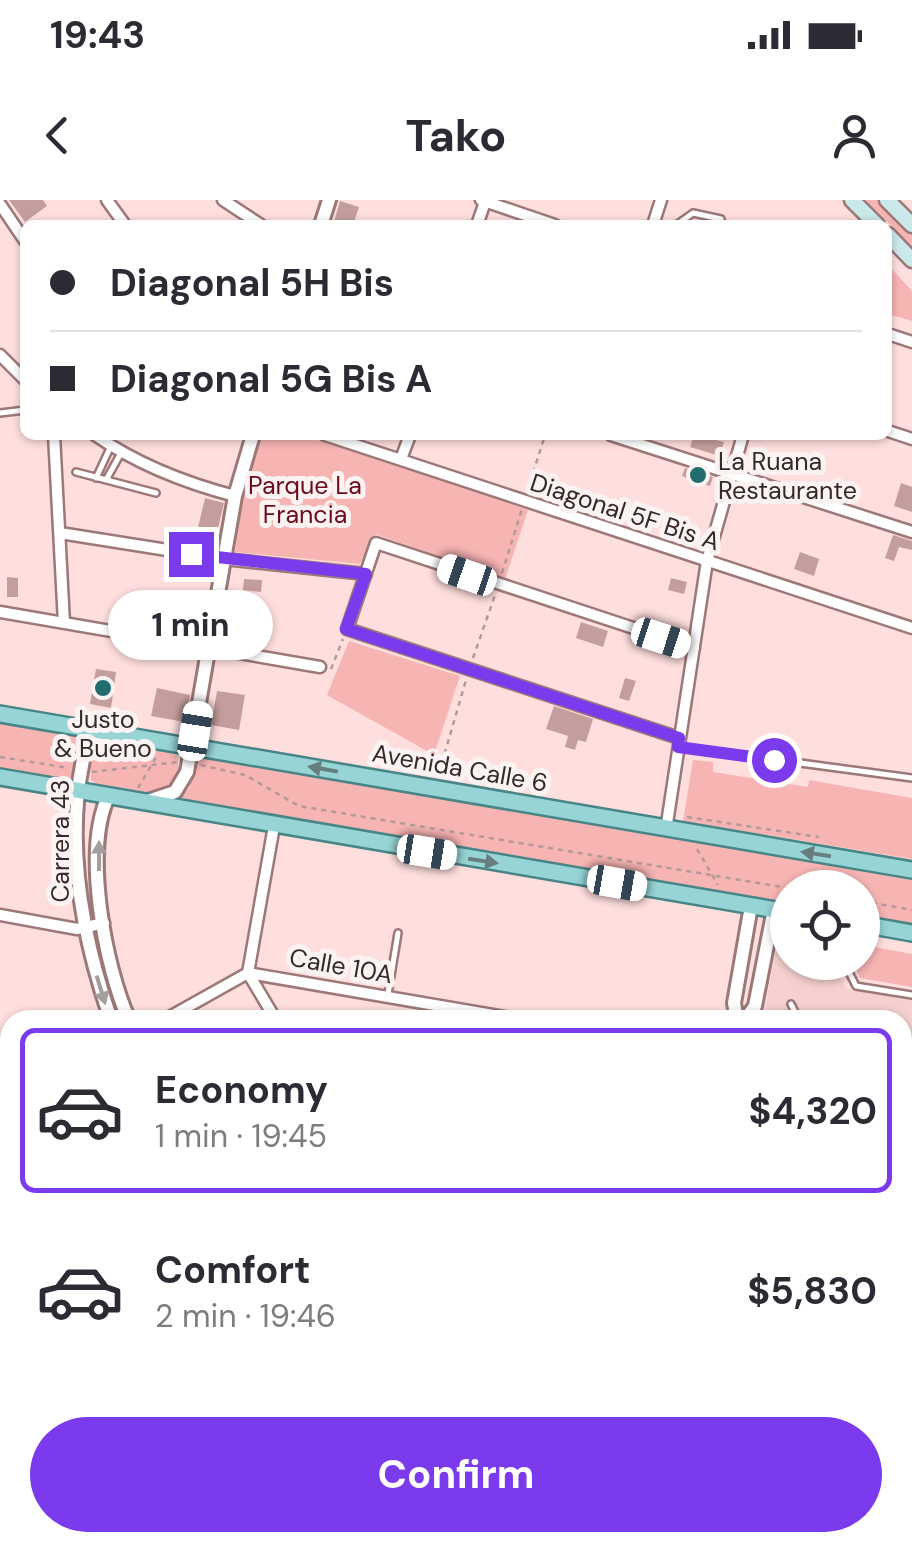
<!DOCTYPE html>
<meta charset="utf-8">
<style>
:root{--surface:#fff;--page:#f2f2f3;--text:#2b2b33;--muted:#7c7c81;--line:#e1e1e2;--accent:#7c3aed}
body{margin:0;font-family:"DM Sans",sans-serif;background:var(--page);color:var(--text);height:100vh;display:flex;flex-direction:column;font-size:38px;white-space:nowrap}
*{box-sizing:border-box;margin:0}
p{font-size:32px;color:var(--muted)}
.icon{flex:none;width:55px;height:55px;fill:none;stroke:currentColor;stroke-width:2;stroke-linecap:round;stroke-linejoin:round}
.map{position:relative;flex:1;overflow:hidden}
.sheet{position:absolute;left:0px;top:810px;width:912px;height:542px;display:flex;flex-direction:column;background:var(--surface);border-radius:30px 30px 0 0;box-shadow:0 2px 8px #0004}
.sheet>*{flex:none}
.hud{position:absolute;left:20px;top:20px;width:872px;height:220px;border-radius:15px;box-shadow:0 2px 8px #0004;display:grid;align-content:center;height:220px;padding:0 30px;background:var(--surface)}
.controls{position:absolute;left:770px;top:670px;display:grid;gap:20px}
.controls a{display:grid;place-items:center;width:110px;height:110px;border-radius:50%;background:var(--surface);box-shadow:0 2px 8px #0004;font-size:50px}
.end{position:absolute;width:45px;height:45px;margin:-22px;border:12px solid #7c3aed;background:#fff;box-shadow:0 0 0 5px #fff}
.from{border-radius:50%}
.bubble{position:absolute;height:70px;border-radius:35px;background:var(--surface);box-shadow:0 2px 8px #0004;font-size:32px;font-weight:700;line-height:70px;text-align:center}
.car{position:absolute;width:30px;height:60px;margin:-30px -15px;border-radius:12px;box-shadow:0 0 8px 2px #0007;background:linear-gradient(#fff 24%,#345 0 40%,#fff 0 76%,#345 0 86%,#fff 0)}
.hud b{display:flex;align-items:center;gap:35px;height:95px;font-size:38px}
.hud b+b{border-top:2px solid var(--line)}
.hud i{width:25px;height:25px;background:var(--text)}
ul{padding:18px 0 0;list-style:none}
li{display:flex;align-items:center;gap:30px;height:165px;margin:0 20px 15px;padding:0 10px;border:5px solid transparent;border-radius:15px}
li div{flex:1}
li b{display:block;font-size:38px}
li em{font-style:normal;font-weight:700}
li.active{border-color:var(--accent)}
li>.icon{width:90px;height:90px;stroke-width:1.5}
.cta{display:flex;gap:20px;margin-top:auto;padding:20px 30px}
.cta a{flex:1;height:115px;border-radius:60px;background:var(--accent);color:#fff;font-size:40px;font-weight:700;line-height:115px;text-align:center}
.status{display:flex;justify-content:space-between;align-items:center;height:70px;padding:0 50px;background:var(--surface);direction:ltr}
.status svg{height:28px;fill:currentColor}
header{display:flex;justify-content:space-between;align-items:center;height:130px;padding:0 30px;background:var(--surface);font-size:45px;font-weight:700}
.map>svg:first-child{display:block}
.built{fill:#f5d0ce}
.green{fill:#f6b4b3}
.building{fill:#c49e9d}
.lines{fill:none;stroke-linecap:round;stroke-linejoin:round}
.service-casing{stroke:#9c7877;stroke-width:10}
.minor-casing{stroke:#9c7877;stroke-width:15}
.tertiary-casing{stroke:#9c7877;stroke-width:18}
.secondary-casing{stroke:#9c7877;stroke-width:19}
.primary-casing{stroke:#488586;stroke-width:20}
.path{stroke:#b39a99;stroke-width:2.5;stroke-dasharray:5 5;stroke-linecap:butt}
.service{stroke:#fff;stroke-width:5}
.minor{stroke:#fff;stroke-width:10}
.tertiary{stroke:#fff;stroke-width:12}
.secondary{stroke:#cbe9ea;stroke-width:14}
.primary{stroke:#97d4d5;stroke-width:15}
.oneway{fill:#677e7e}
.oneway2{fill:#a59e9e}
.route{stroke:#7c3aed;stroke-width:12}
.poi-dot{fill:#216d6f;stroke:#fbf3f2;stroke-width:4}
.labels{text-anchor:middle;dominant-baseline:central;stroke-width:10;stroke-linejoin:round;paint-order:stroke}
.poi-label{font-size:25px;fill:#372828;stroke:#fbf3f2;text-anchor:start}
.park-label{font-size:25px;fill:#6a0a1a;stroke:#fbf3f2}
.street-label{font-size:25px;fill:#372828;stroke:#fbf3f2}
</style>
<div class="status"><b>19:43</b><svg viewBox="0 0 49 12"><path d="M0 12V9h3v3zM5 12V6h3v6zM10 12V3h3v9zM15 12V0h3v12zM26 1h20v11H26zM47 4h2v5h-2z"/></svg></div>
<header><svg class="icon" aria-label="back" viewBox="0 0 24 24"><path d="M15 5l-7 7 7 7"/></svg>Tako<svg class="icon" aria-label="person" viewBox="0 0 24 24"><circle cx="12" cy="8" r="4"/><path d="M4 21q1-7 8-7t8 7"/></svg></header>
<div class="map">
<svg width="912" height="1352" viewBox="0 0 912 1352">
<rect width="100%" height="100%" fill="#ffdfde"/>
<!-- built -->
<path class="built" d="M781,720L787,721L788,762L832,763L847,789L912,800V1088L902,1071V820H763Z
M912,1304V1352H830L846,1343L902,1342L903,1310Z
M443,1343H669L653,1352H449Z"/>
<!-- green -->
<path class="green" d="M866,0H880L912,33V46Z
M888,65L912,91V121L888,114Z
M261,235H302L528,310L505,379L375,334L360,364L235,352L244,290Z
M349,441L460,476L434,555L327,495Z
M0,521L92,536L79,547L74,582L0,571Z
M115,545L158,548L177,556L180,578C161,601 113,599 91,580C89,558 93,548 115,545Z
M197,556L912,679V725L863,716L862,688H788L787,703L176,600L189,588Z
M693,560L713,562V572L808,587L809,580L912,598V659L683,621Z
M863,745L912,754V787L860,778L853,763L862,762Z"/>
<!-- building -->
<path class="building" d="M9,0H43L47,6L25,22Z
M340,1L359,7L353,25H333Z
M694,235L724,242L720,256L690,247Z
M685,268L713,277L710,286L682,276Z
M901,283L912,287V312L894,306Z
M205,298L224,303L215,341L196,336Z
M893,335L912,341V350L899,347L894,361L885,358Z
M800,352L819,359L814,376L794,369Z
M7,377L18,378V397H7Z
M671,378L687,382L684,394L668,390Z
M244,379L262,380L261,392L243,390Z
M581,422L608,431L603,447L576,438Z
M96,469L116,472L111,508L90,504Z
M625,478L636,481L629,501L619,498Z
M157,488L190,495L185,522L151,516Z
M217,491L245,495L239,530L211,525Z
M554,506L593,519L586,542L578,540L575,550L565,547L568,536L546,529Z
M912,1179V1207L902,1213V1185Z
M171,1342H241L246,1352H154Z
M464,1342H566L571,1352H447Z
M600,1342H660L644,1352H606Z"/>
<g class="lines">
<defs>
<path id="service" d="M676,25L693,13L721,19
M0,213L25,210
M76,272L156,293
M96,278L111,246
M106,280L121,253
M681,547L912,578
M844,762L856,786L912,795
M388,794L398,733
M791,804L799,820
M902,877L912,879
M902,1080L912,1075
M902,1257L912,1252
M902,1280L912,1274
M740,1352L757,1342
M781,1352L797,1342"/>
<path id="minor" d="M107,0L125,25
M223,0L261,25
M481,0L555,25
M0,4L25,41
M477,25L485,2
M653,25L661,0
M888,134L912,142
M0,155L25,180
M888,231L912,239
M54,235L64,423
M95,235C137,264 185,283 235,296
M325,235L912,428
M611,235L912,332
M401,259L410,235
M60,333L224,359L366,374
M0,412L320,467
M679,538L347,429L376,343L694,448
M274,626L248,773L276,820
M666,630L707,361L743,235
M0,715L77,729L104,723
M164,820L248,773L522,820
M0,1083L10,1078
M110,1342L115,1352
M258,1342L263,1352
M578,1342L584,1352
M133,1352L150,1342"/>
<path id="tertiary" d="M321,25L329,0
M110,532L91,542L85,551C64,639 82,736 111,820
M109,595C82,648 105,767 129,820
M148,601L175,592L187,572L235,296L253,235
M737,820L734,803L751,706
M745,820L755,806L774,709
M0,910L10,904
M902,1105L912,1122
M0,1251L10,1245
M404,1342L410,1352
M426,1342L431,1352"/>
<path id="secondary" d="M852,0L877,25
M887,0L912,25
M888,35L912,60"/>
<path id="primary" d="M0,514L912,670
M0,577L788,712
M862,724L912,733
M902,1240L912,1234
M902,1296L912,1291
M711,1352L727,1342
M806,1352L823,1342"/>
</defs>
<!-- service casing -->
<use href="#service" class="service-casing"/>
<!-- minor casing -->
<use href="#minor" class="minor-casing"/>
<!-- tertiary casing -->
<use href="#tertiary" class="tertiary-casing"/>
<!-- secondary casing -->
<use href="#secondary" class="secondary-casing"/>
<!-- primary casing -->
<use href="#primary" class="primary-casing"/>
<!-- path -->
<path class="path" d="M527,292L545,235
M502,373L522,309
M473,458L495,395
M331,469L343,439
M0,557L69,568
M201,565L245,575L299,606L788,688
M92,572L178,562
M439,573L466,480
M138,588L157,556
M687,617L819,637
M697,649L718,685
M862,701L912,710
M683,1352L699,1342"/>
<!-- service -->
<use href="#service" class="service"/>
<!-- minor -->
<use href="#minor" class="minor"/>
<!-- tertiary -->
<use href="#tertiary" class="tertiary"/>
<!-- secondary -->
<use href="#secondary" class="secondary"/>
<!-- primary -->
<use href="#primary" class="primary"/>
</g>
<!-- one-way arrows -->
<defs><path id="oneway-solid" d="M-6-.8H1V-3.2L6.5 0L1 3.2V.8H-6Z" transform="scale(2.5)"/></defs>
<g class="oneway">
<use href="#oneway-solid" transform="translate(323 569) rotate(-170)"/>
<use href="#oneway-solid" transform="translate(816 654) rotate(-171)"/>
<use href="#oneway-solid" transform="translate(483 661) rotate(9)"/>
</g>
<g class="oneway2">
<use href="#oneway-solid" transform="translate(99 656) rotate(-90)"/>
<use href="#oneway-solid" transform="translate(101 790) rotate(73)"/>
</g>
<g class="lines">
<!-- route -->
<path class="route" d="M191,354L366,374L346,429L679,538L678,547L774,560"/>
</g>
<!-- markers -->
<g class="poi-dot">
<circle cx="698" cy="275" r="10"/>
<circle cx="103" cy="488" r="10"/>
</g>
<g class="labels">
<!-- poi labels -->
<g class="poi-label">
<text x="718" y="261">La Ruana<tspan x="718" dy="29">Restaurante</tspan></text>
<text x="103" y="519" text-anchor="middle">Justo<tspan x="103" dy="29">&amp; Bueno</tspan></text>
</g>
<!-- park labels -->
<g class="park-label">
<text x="305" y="285">Parque La<tspan x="305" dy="29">Francia</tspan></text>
</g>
<!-- street labels -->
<g class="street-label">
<text transform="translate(625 312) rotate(18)">Diagonal 5F Bis A</text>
<text transform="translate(460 568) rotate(10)">Avenida Calle 6</text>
<text transform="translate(60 641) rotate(-90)">Carrera 43</text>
<text transform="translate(341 766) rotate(10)">Calle 10A</text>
</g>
</g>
</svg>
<div class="controls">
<a><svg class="icon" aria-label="locate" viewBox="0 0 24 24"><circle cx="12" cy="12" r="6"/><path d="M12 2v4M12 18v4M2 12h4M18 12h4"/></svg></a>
</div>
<i class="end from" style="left:774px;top:560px"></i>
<i class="end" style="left:191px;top:354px"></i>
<div class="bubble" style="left:108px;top:390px;width:165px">1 min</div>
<i class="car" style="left:467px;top:375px;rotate:289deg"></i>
<i class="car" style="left:661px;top:438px;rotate:108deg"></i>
<i class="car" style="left:195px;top:531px;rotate:9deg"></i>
<i class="car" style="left:427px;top:652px;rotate:99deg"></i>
<i class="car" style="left:617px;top:683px;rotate:100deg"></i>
<div class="hud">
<b><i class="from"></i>Diagonal 5H Bis</b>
<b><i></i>Diagonal 5G Bis A</b>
</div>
<section class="sheet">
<ul>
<li class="active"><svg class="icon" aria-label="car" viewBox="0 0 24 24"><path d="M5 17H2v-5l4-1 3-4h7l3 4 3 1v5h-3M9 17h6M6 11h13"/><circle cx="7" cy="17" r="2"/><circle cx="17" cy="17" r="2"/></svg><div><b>Economy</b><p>1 min · 19:45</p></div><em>$4,320</em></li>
<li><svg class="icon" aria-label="car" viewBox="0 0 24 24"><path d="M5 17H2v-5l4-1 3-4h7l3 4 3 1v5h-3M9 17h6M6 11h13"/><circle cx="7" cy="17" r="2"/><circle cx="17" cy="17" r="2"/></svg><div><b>Comfort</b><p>2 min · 19:46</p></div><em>$5,830</em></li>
</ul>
<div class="cta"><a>Confirm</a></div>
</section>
</div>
